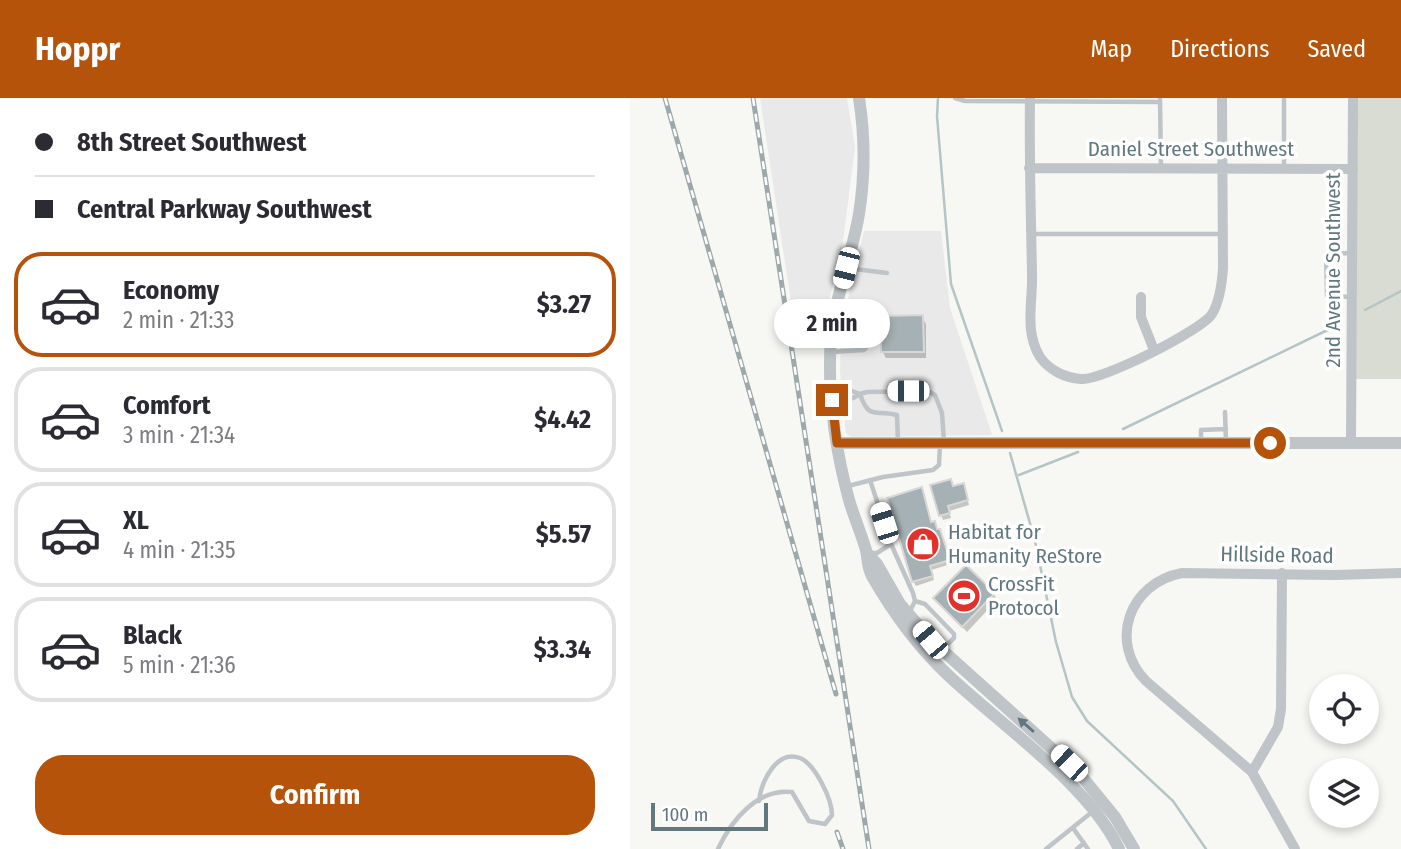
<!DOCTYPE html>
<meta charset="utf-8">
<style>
:root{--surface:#fff;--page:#f2f2f3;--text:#2b2b33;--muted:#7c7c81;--line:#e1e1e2;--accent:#b45309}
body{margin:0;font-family:"Fira Sans Condensed",sans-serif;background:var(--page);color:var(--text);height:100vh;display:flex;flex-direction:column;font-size:26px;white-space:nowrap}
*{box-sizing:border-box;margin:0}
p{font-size:23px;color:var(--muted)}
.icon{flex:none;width:38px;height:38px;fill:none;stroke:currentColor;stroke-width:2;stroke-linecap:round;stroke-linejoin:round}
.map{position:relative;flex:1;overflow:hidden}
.side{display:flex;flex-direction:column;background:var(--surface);width:630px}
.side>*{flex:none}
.guide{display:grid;align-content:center;height:154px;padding:0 35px;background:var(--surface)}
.fabs{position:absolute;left:679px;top:576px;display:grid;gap:14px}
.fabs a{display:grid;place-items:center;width:70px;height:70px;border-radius:50%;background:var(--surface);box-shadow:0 4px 10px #0003;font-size:35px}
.scale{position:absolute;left:21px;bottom:18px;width:117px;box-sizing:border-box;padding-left:7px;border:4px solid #62787f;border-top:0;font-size:19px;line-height:24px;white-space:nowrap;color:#62787f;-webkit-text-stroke:5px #fff;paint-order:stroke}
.end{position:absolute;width:32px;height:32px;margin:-16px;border:9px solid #b45309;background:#fff;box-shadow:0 0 0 4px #fff}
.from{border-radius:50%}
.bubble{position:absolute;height:49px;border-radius:24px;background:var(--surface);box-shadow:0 4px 10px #0003;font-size:23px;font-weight:700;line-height:49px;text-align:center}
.car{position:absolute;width:21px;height:42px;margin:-21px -10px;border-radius:9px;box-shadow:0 0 5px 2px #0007;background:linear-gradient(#fff 24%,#345 0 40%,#fff 0 76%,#345 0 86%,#fff 0)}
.guide b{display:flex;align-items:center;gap:24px;height:66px;font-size:26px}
.guide b+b{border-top:2px solid var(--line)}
.guide i{width:18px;height:18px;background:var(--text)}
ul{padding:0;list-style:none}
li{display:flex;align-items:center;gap:21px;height:105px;margin:0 14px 10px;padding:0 21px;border:4px solid var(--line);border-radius:28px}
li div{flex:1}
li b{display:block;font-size:26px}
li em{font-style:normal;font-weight:700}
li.active{border-color:var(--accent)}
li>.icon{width:63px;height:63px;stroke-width:1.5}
.primary-button{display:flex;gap:14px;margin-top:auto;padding:14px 35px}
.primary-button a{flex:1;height:80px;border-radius:28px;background:var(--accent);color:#fff;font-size:28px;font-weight:700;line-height:80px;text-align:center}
header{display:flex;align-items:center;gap:42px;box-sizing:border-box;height:98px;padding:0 35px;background:var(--accent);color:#fff}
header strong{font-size:33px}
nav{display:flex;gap:38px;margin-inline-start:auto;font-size:24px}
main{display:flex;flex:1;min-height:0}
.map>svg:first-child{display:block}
.built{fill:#e8e9e8}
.green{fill:#d8dcd3}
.shadow{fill:#0003}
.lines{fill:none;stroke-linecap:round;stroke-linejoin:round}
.stream{stroke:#b5c5c6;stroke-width:2.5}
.building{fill:#a5b1b4;stroke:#d9d8d7;stroke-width:2}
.service{stroke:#bec4c7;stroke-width:4.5}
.minor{stroke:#bec4c7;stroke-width:10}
.tertiary{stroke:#bec4c7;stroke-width:12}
.rail-casing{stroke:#9da8ab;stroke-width:5}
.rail{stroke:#fff;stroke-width:2.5;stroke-dasharray:8;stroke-linecap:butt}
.oneway{fill:#62787f}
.route{stroke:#b45309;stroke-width:9}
.labels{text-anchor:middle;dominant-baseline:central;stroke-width:7;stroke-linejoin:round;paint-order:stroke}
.street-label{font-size:21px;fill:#62787f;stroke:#fff}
.poi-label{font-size:21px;fill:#62787f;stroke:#fff;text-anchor:start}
</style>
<header>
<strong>Hoppr</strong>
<nav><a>Map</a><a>Directions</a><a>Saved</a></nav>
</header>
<main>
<section class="side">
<div class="guide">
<b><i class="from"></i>8th Street Southwest</b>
<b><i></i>Central Parkway Southwest</b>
</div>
<ul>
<li class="active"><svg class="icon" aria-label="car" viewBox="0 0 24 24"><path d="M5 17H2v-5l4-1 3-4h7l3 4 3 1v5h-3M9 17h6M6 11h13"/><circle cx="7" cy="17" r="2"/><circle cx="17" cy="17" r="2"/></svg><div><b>Economy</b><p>2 min · 21:33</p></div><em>$3.27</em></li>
<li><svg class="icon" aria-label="car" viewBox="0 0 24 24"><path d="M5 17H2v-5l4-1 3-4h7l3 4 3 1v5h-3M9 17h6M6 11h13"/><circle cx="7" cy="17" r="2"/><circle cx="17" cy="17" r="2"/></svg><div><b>Comfort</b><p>3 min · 21:34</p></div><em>$4.42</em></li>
<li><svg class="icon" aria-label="car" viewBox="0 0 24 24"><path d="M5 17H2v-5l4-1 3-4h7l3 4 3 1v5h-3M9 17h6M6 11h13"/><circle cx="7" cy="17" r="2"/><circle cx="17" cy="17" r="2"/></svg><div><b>XL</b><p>4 min · 21:35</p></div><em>$5.57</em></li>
<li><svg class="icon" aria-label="car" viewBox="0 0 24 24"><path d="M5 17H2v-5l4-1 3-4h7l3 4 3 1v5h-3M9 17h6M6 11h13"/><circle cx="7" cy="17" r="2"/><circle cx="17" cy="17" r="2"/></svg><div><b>Black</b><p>5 min · 21:36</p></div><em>$3.34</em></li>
</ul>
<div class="primary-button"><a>Confirm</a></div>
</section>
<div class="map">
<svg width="771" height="751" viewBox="0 0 771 751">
<rect width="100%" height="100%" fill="#f7f7f4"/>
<!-- built -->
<path class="built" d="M130,0H217L225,49L213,143L194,225L165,230Z
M234,133H311L320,210L362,337L221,339L216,335L210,273L211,231Z"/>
<!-- green -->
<path class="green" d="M727,0H771V281H726Z"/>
<!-- shadow -->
<path class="shadow" d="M292,219L296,226V260H256L252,253Z
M323,390L335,391L339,407L319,413L321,420L313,422L311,417Z
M293,396L302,426L304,425L312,437L321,466L301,472L304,482L286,488L283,483Z
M336,470L364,496L367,502L337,534L305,500Z"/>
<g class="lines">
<!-- stream -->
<path class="stream" d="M308,0L307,18L321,186L372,333
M735,212L771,193
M493,331L712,225
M380,355L405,443L426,544L442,599L457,623L543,703L576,751
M389,377L448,354"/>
</g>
<!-- building -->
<path class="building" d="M293,217L294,254H251L250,218Z
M321,381L323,388L334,385L338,402L318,408L320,415L309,418L300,387Z
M292,389L301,424L305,423L307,431H310L320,462L300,468L303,478L282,484L257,400Z
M336,467L365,495L332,529L303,500Z"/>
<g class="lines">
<!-- service -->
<path class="service" d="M325,0L335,3L530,4
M530,0L531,69
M654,70V0
M401,136H591
M217,170L257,175
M721,199L697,198L696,156L722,155
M202,254L234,252L236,250V216L233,213L207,212
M202,290L222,293L230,296L223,300L202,302
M595,314L596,344
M268,345L267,317C246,311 239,323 230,296L237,294L298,293L305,297L312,315L314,344
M571,345V332L596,331
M240,382L261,446L283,495L285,503L279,515
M218,388L253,379L303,372L309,367L310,346
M240,455H247L261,446
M285,503L295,506L324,536V540L303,560
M443,730L458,751
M88,751C101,723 127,690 162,694L179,723L195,726L202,717C202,701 185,666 170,660C146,651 131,685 129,703
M416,751L462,714
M447,751L454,745"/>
<!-- minor -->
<path class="minor" d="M400,0C399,59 401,117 402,176C403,204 394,233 410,259C419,272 435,280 451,281C471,283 571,233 582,216C590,203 592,185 593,170L592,0
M399,70L723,71
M511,199V219L524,252
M721,345L723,0
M622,674L648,629L651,611L652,475
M665,751L622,674L516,583C478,544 499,485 552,475L705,477L771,475"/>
<!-- tertiary -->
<path class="tertiary" d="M229,0C235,38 235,78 229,116C222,158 205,198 201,240C197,294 205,350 219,402C224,419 231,435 236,452C238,461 237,469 242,478C262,513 289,550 319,578C371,627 459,687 489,751
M207,345H771
M237,455L247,466L270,506L301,542L449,675L485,719L504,751"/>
<defs>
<path id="rail" d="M35,0L206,596
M123,0L239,751
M207,734L213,751"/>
</defs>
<!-- rail casing -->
<use href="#rail" class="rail-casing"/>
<!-- rail -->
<use href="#rail" class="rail"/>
</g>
<!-- one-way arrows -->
<defs><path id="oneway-solid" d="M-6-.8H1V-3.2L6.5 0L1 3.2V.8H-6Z" transform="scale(1.75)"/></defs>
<use class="oneway" href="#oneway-solid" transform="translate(396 627) rotate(-139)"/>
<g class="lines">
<!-- route -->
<path class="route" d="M202,302L207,345H640"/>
</g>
<!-- icons -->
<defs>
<symbol id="shop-disc" viewBox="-11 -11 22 22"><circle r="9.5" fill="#e2312a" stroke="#fff"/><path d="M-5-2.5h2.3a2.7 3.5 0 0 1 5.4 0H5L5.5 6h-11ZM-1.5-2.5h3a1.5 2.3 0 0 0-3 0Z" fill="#fff"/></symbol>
<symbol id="stadium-disc" viewBox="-11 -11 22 22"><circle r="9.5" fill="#e2312a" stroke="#fff"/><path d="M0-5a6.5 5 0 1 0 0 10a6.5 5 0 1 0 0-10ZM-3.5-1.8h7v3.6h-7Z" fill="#fff"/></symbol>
</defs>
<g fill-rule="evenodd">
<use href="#shop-disc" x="274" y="427" width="38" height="38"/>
<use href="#stadium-disc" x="315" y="479" width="38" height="38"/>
</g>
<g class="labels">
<!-- street labels -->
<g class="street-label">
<text x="561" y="51">Daniel Street Southwest</text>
<text transform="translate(703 172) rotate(-90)">2nd Avenue Southwest</text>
<text transform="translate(647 457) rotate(1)">Hillside Road</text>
</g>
<!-- poi labels -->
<g class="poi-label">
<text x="318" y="434">Habitat for<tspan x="318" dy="24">Humanity ReStore</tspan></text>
<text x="358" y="486">CrossFit<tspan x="358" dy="24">Protocol</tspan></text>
</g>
</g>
</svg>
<div class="fabs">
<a><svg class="icon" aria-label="locate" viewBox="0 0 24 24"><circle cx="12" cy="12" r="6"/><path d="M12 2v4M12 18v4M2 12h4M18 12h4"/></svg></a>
<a><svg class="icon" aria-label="layers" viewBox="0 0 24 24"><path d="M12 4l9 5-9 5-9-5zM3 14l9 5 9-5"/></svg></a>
</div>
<div class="scale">100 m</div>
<i class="end from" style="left:640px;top:345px"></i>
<i class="end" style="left:202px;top:302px"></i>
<div class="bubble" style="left:144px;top:201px;width:116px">2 min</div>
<i class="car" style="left:216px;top:170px;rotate:194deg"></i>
<i class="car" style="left:278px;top:293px;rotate:270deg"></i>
<i class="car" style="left:254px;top:425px;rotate:342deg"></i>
<i class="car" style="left:300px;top:542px;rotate:320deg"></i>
<i class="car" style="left:439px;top:665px;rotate:314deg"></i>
</div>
</main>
